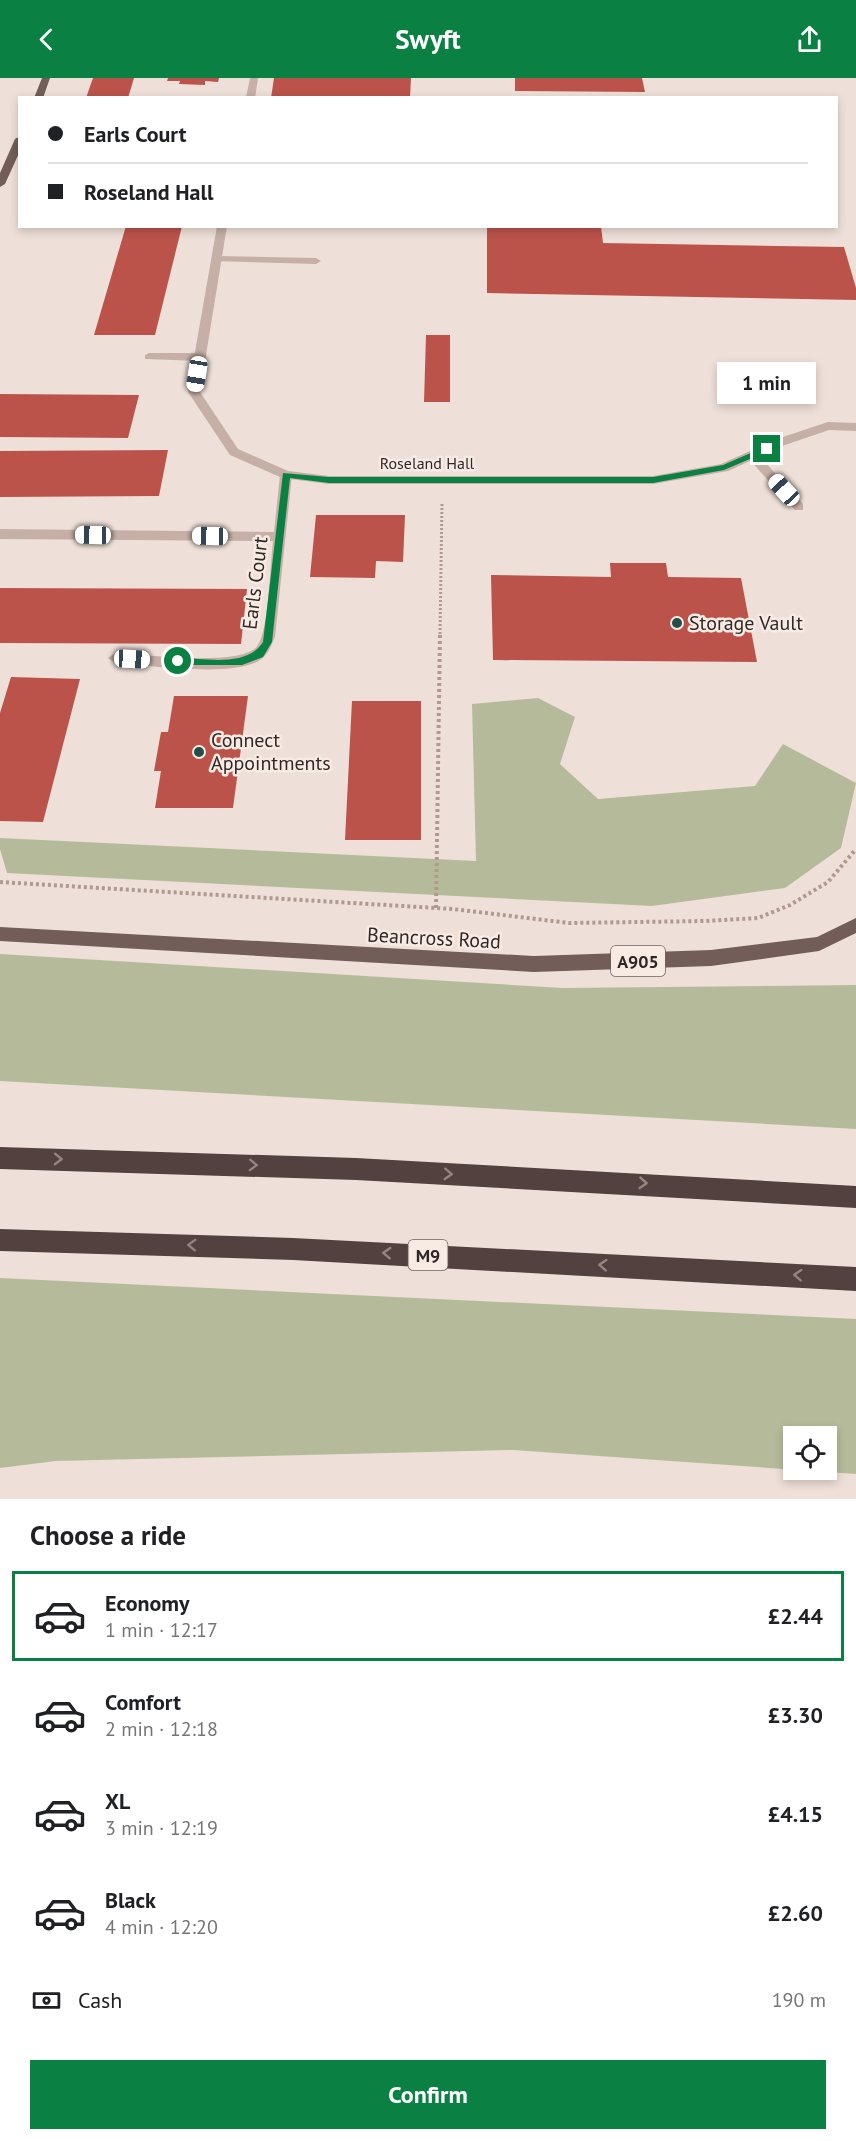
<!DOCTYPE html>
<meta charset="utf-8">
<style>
:root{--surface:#fff;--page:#f6f6f6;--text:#202124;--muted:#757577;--line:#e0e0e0;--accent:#0b8043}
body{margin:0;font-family:"PT Sans",sans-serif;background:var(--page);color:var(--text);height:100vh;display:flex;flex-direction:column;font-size:22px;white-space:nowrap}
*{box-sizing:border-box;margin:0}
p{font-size:20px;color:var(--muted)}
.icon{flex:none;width:33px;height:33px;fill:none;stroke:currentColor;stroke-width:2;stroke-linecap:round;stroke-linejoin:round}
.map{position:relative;height:1421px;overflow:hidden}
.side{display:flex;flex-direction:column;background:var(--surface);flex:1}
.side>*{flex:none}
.top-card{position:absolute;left:18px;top:18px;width:820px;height:132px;border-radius:0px;box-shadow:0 3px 9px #0003;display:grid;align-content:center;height:132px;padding:0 30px;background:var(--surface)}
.fabs{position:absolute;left:783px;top:1348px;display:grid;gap:12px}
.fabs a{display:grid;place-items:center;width:54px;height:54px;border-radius:0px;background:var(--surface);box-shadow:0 3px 9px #0003;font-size:30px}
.end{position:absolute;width:27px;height:27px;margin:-14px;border:8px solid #0b8043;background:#fff;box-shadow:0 0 0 3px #fff}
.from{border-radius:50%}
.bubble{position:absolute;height:42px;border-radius:0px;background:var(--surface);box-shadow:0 3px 9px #0003;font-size:20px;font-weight:800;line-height:42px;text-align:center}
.car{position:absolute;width:18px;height:36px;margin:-18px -9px;border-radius:8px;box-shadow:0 0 4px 2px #0007;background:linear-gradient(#fff 24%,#345 0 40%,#fff 0 76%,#345 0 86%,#fff 0)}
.top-card b{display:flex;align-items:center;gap:21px;height:57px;font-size:22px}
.top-card b+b{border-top:2px solid var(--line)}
.top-card i{width:15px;height:15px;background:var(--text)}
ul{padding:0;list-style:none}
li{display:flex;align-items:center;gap:18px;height:90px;margin:0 12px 9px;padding:0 18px;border:3px solid transparent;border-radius:0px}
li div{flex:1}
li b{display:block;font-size:22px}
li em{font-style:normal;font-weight:800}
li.current{border-color:var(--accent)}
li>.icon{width:54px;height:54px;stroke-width:1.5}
h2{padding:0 30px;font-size:27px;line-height:72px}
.pay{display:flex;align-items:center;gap:15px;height:66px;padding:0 30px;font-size:22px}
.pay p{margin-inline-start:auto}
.action{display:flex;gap:12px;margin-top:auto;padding:12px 30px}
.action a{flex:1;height:69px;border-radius:0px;background:var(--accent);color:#fff;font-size:24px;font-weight:800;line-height:69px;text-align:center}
header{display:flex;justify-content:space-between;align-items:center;height:78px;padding:0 30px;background:var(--accent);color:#fff;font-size:27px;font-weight:800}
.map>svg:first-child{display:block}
.green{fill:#b5bb9a;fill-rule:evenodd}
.building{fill:#bb534a}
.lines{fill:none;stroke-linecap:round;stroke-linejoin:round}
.path-far1{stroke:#b09990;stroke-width:3;stroke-dasharray:2 2;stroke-linecap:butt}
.path{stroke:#b09990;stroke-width:4;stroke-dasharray:3 3;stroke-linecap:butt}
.lane{fill:#c5afa6;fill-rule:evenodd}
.street{fill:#c5afa6;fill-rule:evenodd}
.primary{fill:#725d58;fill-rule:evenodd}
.highway{fill:#52413e;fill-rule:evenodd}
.oneway{stroke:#948580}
.route{fill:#0b8043}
.poi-dot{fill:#204f4a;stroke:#f7ebe4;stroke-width:2}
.labels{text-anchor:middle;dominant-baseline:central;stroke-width:5;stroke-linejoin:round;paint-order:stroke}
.far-street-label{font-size:16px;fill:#312826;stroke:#f7ebe4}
.shield{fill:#f7ebe4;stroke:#6c625f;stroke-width:1.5}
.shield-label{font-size:18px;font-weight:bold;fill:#312826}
.street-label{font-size:20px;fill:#312826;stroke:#f7ebe4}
.poi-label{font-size:20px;fill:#312826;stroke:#f7ebe4;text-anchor:start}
</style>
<header><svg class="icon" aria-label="back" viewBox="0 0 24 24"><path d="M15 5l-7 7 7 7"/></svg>Swyft<svg class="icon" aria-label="share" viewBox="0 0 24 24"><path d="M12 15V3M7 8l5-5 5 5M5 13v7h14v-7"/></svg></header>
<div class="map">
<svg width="856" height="1421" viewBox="0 0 856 1421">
<rect width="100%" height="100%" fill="#eee0d8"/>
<!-- green -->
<path class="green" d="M538,620L575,639L560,686L598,721L755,708L783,666L856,705L841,770L785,810L652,828L7,795L0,771V760L476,783L472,626Z
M0,876L562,910L856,907V1051L0,1003Z
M0,1200L856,1241V1396L513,1372L56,1383L0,1390ZM794,1359H826V1392H794Z"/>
<!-- building -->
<path class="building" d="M93,0H134L128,20H86Z
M168,0H219L218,4L205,3V7L179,6L180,3H167Z
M274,0H411L410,20H271Z
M515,0H642L645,14L515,13Z
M126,148H182L155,257H94Z
M487,148H601L603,165L844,169L856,210V222L487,215Z
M426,257H450V324H424Z
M0,316L139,317L128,360L0,359Z
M168,372L159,418L0,419V373Z
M316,437H405L403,484L376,483L375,500L310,499Z
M610,485H666L668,499L741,500L757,584L493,582L491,497L611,499Z
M0,510L247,511L241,566L0,565Z
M11,599L80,601L43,744L0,743V635Z
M174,618H248L233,730H155L161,693H154L161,654H168Z
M352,623H421V762H345Z"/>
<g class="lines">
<!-- path-far1 -->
<path class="path-far1" d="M440,556L442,424"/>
<!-- path -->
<path class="path" d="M0,804L453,831L569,845L705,843L758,840L790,827L828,804L856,771
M436,830L440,554"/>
<!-- lane -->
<path class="lane" d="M250,0H258L255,20H246Z
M217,178L316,180L321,183L316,186L213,183V179Z
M149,275H200L206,279L200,283L145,281V277Z
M752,373L756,374L803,426V432H795L748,380L746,377Z
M286,393L292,397L275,559C271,568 268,577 260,582C234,600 148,587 115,585L108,580L115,575C142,576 244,590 258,567C269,550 270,487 273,463L0,461V451L274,454L280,397Z"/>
<!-- street -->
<path class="street" d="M217,148H227L200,314L238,371L288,393L329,398H653L721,386L777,361L828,344L856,345V353L829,352L785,367L728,393L653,406H329L282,400L230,377L188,314Z"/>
<!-- primary -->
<path class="primary" d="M42,0H50L43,20H34Z
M20,58V73L5,106L0,109V95L15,61Z
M856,840V855L819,873L711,888L534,894L0,863V849L534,878L711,872L817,859Z"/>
<!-- highway -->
<path class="highway" d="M0,1069L356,1080L856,1108V1130L356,1102L0,1091Z
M0,1151L293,1160L856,1189V1213L293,1182L0,1173Z"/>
</g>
<!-- one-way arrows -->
<defs><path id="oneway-chevron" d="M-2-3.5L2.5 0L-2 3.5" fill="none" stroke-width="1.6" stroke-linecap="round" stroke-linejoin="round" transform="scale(1.5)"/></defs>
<g class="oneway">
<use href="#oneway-chevron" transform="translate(58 1081) rotate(1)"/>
<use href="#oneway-chevron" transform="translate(253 1087) rotate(2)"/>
<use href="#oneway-chevron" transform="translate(448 1096) rotate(3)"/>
<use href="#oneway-chevron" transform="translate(643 1105) rotate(4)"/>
<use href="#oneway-chevron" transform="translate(192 1167) rotate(-178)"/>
<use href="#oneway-chevron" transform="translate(387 1175) rotate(-177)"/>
<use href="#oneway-chevron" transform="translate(603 1187) rotate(-177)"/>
<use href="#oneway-chevron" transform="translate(798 1197) rotate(-177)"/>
</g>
<!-- route -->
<path class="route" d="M767,368L769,373L724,392L653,405H329L290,400L272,564L263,579L242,587H178L174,583L178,580C205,580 247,590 263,564L283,395L329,399H653L723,387Z"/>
<!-- markers -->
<g class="poi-dot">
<circle cx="677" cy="545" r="6"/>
<circle cx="199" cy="674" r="6"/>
</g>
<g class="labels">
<!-- far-street labels -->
<g class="far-street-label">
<text x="427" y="385">Roseland Hall</text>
</g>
<!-- shield labels -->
<g class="shield">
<rect x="611" y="868" width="54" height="30" rx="4.5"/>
<rect x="408.5" y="1162" width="39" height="30" rx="4.5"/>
</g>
<g class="shield-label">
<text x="638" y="883">A905</text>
<text x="428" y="1177">M9</text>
</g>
<!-- street labels -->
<g class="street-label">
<text transform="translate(255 505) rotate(-83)">Earls Court</text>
<text transform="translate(434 860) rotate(3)">Beancross Road</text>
</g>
<!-- poi labels -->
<g class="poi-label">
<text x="689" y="545">Storage Vault</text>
<text x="211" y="662">Connect<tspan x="211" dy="23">Appointments</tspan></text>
</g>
</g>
</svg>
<div class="fabs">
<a><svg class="icon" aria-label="locate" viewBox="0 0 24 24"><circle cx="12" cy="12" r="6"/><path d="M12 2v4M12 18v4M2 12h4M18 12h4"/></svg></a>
</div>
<i class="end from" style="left:178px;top:583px"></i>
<i class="end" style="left:767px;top:371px"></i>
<div class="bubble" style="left:717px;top:284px;width:99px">1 min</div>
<i class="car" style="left:197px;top:296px;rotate:189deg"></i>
<i class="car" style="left:784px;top:412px;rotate:317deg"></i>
<i class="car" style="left:93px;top:457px;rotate:271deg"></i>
<i class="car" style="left:210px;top:458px;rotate:271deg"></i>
<i class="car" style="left:132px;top:581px;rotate:93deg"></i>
<div class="top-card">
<b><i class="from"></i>Earls Court</b>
<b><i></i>Roseland Hall</b>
</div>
</div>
<section class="side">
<h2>Choose a ride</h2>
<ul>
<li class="current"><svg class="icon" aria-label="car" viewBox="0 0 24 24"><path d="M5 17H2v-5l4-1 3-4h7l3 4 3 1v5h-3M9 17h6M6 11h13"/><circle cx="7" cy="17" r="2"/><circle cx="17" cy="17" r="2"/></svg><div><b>Economy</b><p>1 min · 12:17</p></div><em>£2.44</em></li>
<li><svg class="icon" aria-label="car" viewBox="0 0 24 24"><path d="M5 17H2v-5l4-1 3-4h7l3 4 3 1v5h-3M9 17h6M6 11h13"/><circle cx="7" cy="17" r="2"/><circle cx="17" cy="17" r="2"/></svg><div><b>Comfort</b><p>2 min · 12:18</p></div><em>£3.30</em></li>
<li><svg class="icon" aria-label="car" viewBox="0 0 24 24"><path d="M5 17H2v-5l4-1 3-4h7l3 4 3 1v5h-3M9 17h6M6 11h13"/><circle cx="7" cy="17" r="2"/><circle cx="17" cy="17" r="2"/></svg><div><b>XL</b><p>3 min · 12:19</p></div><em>£4.15</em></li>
<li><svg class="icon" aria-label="car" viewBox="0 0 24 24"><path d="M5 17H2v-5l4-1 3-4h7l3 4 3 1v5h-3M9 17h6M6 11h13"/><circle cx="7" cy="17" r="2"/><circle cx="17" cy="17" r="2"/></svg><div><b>Black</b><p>4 min · 12:20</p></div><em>£2.60</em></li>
</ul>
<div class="pay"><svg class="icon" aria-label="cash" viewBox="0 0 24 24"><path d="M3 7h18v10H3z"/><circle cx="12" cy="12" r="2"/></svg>Cash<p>190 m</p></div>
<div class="action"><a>Confirm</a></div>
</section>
